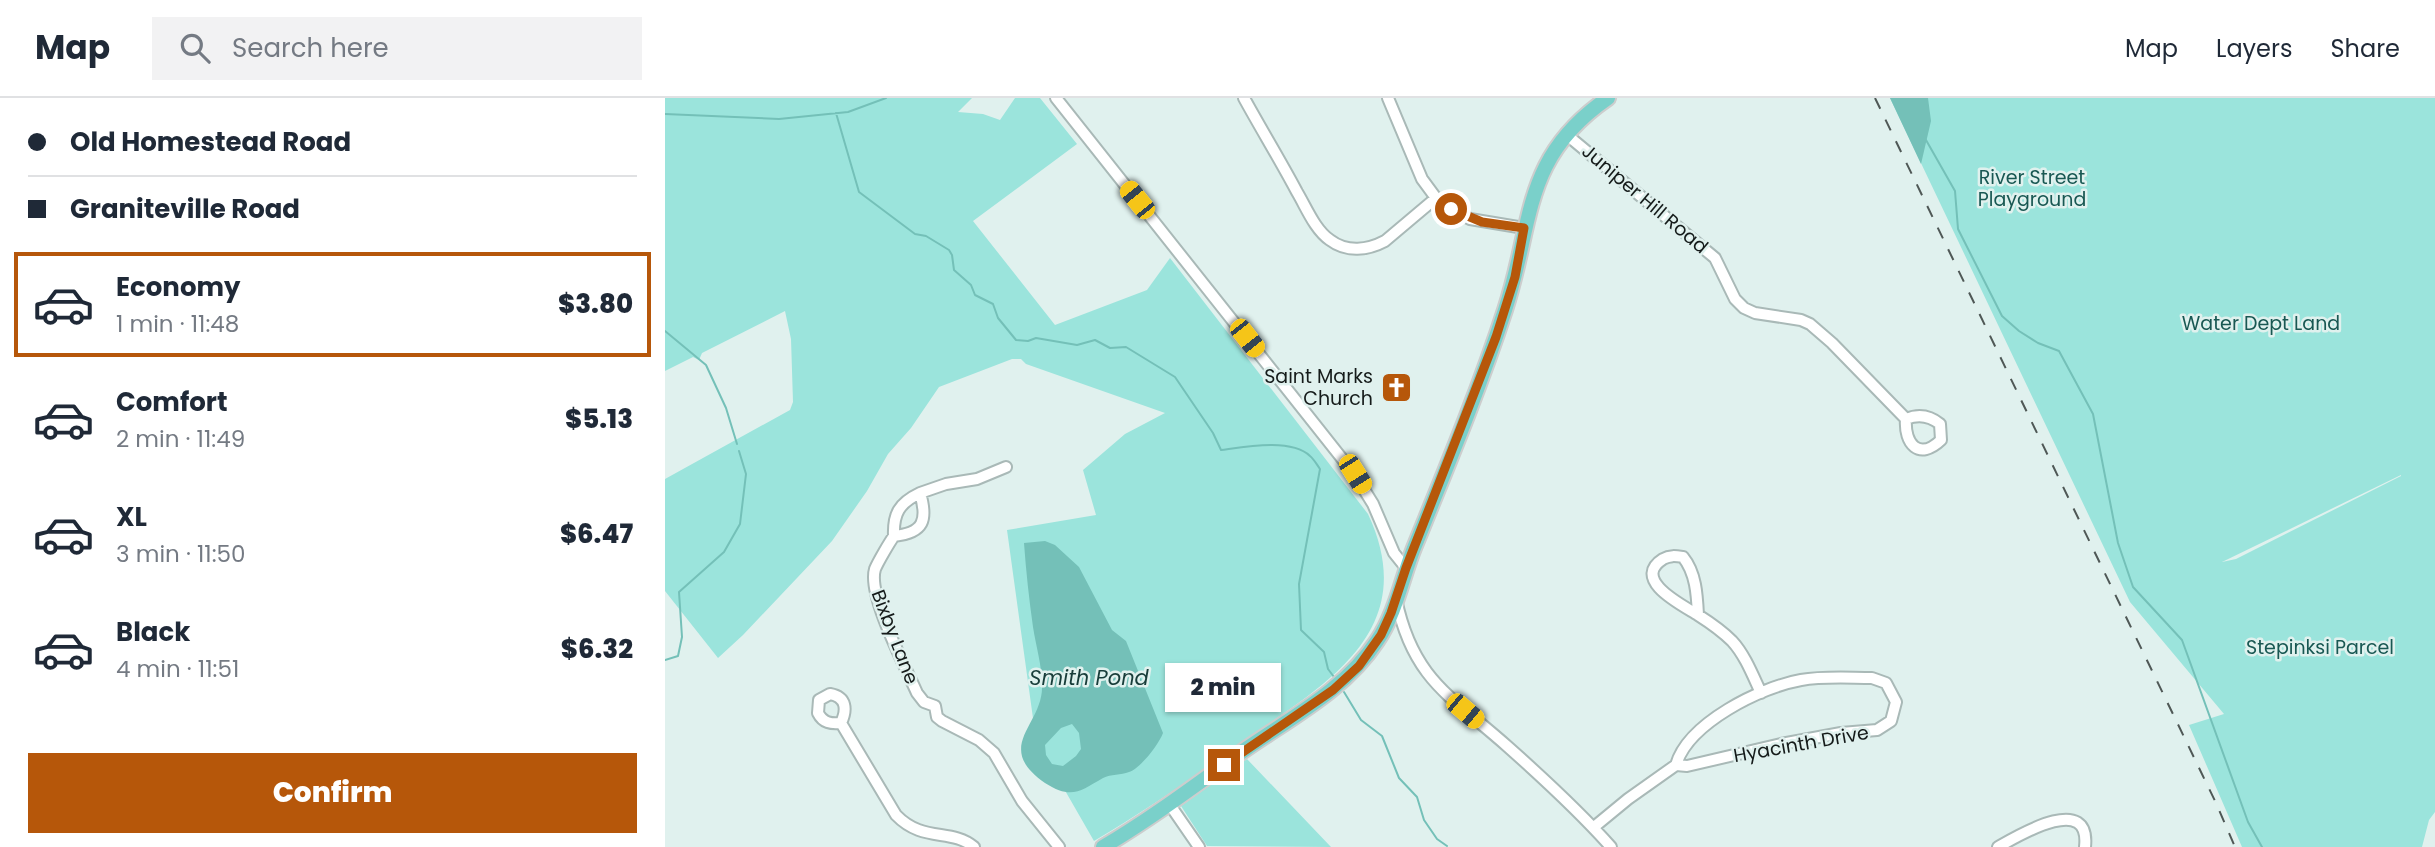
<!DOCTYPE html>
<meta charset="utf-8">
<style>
:root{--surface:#fff;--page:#f2f2f3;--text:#1f2937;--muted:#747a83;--line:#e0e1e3;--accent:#b6570a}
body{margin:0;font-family:Poppins,sans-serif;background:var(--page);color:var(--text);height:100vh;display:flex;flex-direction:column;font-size:26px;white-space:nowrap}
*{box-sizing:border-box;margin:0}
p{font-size:23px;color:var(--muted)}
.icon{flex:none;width:38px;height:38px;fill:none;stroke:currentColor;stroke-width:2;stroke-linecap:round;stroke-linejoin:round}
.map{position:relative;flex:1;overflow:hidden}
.sheet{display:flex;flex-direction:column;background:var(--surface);width:665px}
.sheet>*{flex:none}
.hud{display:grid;align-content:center;height:154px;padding:0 28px;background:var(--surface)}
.end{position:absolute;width:32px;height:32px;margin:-16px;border:9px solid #b6570a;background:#fff;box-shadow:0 0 0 4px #fff}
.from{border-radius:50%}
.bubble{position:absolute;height:49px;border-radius:0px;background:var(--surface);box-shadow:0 2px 5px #0004;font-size:23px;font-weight:800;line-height:49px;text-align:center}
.car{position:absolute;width:21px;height:42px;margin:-21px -10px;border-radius:9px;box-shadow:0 0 5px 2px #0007;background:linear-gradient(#f5c518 24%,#345 0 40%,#f5c518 0 76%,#345 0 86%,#f5c518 0)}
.hud b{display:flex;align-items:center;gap:24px;height:66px;font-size:26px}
.hud b+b{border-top:2px solid var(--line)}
.hud i{width:18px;height:18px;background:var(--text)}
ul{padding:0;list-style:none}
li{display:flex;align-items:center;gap:21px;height:105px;margin:0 14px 10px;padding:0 14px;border:4px solid transparent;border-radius:0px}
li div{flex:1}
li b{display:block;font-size:26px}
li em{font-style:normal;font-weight:800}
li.current{border-color:var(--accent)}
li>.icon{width:63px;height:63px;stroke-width:1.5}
.button{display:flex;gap:14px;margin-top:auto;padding:14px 28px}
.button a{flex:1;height:80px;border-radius:0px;background:var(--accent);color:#fff;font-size:28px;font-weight:800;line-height:80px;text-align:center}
header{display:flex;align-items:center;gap:42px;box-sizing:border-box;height:98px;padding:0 35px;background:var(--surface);border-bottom:2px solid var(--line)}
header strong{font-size:33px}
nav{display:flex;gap:38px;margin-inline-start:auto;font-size:24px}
.search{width:490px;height:63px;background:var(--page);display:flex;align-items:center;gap:18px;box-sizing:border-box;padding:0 24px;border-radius:0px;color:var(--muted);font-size:26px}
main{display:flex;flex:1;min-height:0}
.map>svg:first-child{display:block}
.green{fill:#9be4dc;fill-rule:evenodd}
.water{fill:#74c0b8;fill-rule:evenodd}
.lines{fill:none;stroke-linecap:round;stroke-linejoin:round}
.stream{stroke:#74c0b8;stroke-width:2}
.minor-casing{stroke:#a9b9b7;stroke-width:14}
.major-casing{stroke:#cccdcd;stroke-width:18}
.minor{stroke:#fff;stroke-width:10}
.major{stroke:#7ad0ca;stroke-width:14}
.rail{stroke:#4f5856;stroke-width:2;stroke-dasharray:12 12;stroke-linecap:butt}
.route{stroke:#b6570a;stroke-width:9}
.labels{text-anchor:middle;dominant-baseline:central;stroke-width:5;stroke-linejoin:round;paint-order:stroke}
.park-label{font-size:19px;fill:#185853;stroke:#e0f1ee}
.street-label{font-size:19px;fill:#151b1a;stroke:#e0f1ee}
.poi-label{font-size:19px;fill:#151b1a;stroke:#e0f1ee;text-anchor:end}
.water-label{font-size:21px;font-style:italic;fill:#183d3a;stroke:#e0f1ee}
</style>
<header>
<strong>Map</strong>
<div class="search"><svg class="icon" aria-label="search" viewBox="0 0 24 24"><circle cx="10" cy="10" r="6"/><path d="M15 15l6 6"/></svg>Search here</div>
<nav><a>Map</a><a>Layers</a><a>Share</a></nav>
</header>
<main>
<section class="sheet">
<div class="hud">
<b><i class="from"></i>Old Homestead Road</b>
<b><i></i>Graniteville Road</b>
</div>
<ul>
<li class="current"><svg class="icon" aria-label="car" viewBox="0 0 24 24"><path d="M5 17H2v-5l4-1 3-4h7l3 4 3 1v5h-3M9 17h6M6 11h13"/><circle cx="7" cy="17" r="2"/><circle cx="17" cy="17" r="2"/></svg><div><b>Economy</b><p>1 min · 11:48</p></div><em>$3.80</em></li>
<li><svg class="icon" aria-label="car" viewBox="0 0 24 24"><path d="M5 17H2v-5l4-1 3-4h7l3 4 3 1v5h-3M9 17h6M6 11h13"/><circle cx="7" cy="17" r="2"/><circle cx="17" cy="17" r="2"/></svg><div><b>Comfort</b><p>2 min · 11:49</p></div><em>$5.13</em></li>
<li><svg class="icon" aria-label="car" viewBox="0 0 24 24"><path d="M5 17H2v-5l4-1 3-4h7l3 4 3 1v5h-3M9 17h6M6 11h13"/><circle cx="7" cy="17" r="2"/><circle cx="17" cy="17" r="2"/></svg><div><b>XL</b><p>3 min · 11:50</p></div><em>$6.47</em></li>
<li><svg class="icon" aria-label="car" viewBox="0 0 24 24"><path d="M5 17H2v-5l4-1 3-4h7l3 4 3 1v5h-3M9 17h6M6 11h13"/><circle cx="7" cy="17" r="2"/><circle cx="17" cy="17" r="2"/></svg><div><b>Black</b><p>4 min · 11:51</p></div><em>$6.32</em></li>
</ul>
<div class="button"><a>Confirm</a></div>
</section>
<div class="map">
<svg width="1770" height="749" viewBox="0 0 1770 749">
<rect width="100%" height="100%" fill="#e0f1ee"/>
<!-- green -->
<path class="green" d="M0,0H307L293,14L318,16L335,22L350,0H375L412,46L308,123L390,227L482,192L505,160L703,416C758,534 659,587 576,645C528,680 480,713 429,743L371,642L342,432L431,417L418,372L460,336L500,315L361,266L356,261H347L274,289L246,330L223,356L202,393L167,443L78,537L53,560L0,493V381L125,312L128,304L126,241L120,213L37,255L34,262L28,259L0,273Z
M1225,0H1770V714L1764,722L1757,749H1577L1524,627L1559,616L1465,504ZM1736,378L1571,461L1557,464L1736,377Z
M582,661L666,749L542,748L516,708Z"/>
<!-- water -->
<path class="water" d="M1225,0H1263L1266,23L1256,66Z
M380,443L390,447L414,469L447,532L461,543L498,635C494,646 475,671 464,674C456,677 446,676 438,680C415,693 407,702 380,685C327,648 379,627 377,587C377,568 371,548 368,529C364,501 361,473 359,445ZM407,626L414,635L416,651L411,658L398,668L387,666L381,657L380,647L396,630Z"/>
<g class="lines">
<!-- stream -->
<path class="stream" d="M171,15L194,94L250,136L261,138L284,152L287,157L289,172L306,187L310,197L328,206L333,220L351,242L363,243L371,240L412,247L430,242L445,250L461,249L510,279L548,335L556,352C579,349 626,340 645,358C649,361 652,367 655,371L634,486L636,532L659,554L663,571L669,579
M0,16L114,21L183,14L221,0
M1261,42L1290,93L1293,131L1337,218L1354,233L1373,245L1394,253L1428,316L1453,445L1468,489L1517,542L1583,724L1597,749
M0,233L41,267L61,310L72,346
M0,562L13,558L17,539L14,494L59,454L75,426L81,376L74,353
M679,594L696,622L717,638L734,680L752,699L759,722L772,741L782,748"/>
<defs>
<path id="minor" d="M391,0L690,377L708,406L729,455L741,470
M579,0C596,31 615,62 632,94C641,109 650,132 665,142C682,155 703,152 720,143L771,100
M723,0L757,81L771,100L786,111L805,121L859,130
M902,37L1050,160L1070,201L1079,210L1090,215L1136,222L1145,226L1167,245L1241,321C1253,316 1264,317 1275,326L1276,342C1254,363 1239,346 1241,321
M341,369L312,381L281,386L255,395C263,422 259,435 229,438C224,445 213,464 210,471C202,497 241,570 252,595L259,604L270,608L272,619L277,623L314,642L329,655L357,703L394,749
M229,438C228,416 234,405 255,395
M731,501C748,582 786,598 842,648C878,680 914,713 946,749
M1033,517C1032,497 1031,475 1018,459C1011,458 1005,457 998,461C965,482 1019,508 1033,517C1044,524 1057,533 1067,543C1080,557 1088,578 1096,595
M1207,580L1221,585L1231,604L1226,623L1212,632L1176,635L1116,646L1022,668L1011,667C1023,625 1096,589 1136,582C1159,578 1184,580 1207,580Z
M165,596C182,599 182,612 176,625C166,626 158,625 153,615L154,602Z
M176,625L231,717C258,745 286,730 309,749
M505,707L534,749
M929,729L963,701L1011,667
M1333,749C1354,737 1426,694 1420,749"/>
<path id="major" d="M438,749C487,720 532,686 578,653C625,620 680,592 712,543C731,515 737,480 749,450C781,371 814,292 840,212C869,124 856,60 943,0"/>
</defs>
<!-- minor casing -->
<use href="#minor" class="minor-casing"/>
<!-- major casing -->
<use href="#major" class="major-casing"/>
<!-- minor -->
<use href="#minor" class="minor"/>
<!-- major -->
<use href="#major" class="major"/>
<!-- rail -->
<path class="rail" d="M1210,0L1551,705L1570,749"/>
</g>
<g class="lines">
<!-- route -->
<path class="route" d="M559,667L668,592L694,568L716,537L726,515L741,470L831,239L850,179L859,130L817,124L786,111"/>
</g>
<!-- icons -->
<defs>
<symbol id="church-square" viewBox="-11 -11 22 22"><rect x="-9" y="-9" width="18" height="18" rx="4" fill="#b6570a" stroke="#e0f1ee"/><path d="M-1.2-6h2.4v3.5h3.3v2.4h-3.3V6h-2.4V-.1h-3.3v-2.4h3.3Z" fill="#fff"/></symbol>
</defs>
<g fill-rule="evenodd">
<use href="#church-square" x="714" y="272" width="35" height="35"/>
</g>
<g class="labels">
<!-- park labels -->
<g class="park-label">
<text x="1367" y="79">River Street<tspan x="1367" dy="22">Playground</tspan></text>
<text x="1596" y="225">Water Dept Land</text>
<text x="1655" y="549">Stepinksi Parcel</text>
</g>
<!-- street labels -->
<g class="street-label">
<text transform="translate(980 101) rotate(40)">Juniper Hill Road</text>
<text transform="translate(230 539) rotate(69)">Bixby Lane</text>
<text transform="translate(1136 646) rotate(-10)">Hyacinth Drive</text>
</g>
<!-- poi labels -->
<g class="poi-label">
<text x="708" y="278">Saint Marks<tspan x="708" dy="22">Church</tspan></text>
</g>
<!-- water labels -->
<g class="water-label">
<text x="424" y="579">Smith Pond</text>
</g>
</g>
</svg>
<i class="end from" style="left:786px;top:111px"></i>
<i class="end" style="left:559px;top:667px"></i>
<div class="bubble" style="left:500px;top:565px;width:116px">2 min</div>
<i class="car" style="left:472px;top:102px;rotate:321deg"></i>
<i class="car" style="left:582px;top:240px;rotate:142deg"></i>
<i class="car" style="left:690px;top:376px;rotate:148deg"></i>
<i class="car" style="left:800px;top:613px;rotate:130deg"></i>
</div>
</main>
